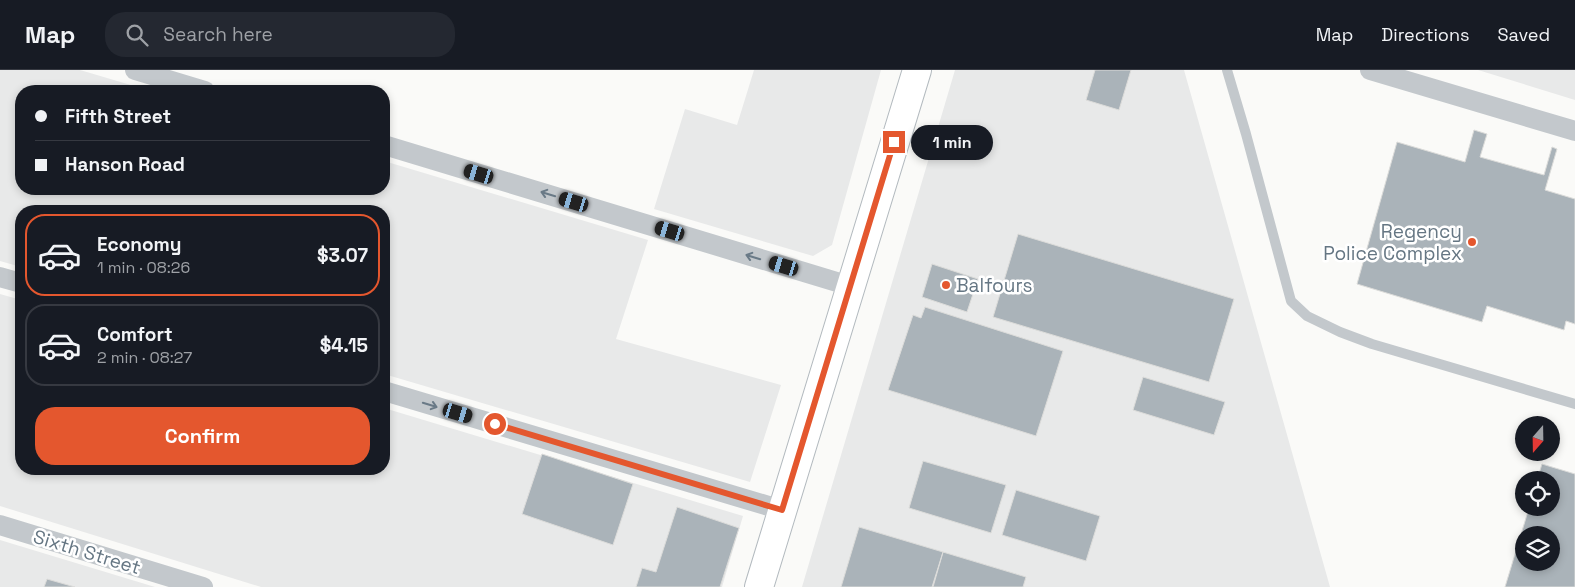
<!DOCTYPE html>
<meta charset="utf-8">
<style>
:root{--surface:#171b24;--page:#242831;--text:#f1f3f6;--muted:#9ea1a6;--line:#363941;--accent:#e4572e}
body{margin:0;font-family:"Space Grotesk",sans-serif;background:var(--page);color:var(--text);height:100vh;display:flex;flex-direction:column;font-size:19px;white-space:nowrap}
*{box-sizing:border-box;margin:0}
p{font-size:16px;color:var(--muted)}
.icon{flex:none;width:28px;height:28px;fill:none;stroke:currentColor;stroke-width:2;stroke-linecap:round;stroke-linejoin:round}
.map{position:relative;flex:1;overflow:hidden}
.sheet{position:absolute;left:15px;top:135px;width:375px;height:270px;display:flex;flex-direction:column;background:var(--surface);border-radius:20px;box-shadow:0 2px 8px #0003}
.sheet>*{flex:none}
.guide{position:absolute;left:15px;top:15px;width:375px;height:110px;border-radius:20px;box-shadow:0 2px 8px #0003;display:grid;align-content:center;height:110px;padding:0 20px;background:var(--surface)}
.needle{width:32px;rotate:200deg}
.buttons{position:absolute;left:1515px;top:346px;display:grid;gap:10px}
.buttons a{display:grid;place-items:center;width:45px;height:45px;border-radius:50%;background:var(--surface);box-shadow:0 2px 8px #0003;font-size:25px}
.end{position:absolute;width:22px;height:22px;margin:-11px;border:6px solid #e4572e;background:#fff;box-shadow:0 0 0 2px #fff}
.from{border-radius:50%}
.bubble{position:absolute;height:35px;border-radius:18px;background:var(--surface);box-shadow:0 2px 8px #0003;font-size:16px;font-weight:800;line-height:35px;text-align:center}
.car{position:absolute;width:15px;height:30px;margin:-15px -8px;border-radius:6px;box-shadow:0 0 4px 1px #0007;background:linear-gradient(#222 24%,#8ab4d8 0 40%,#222 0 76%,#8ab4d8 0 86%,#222 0)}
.guide b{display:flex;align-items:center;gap:18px;height:48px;font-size:19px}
.guide b+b{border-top:1px solid var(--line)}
.guide i{width:12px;height:12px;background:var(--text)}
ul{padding:9px 0 0;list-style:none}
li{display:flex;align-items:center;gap:15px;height:82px;margin:0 10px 8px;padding:0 10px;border:2px solid var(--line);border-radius:20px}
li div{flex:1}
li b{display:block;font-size:19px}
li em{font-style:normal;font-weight:800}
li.active{border-color:var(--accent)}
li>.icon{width:45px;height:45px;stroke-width:1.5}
.action{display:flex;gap:10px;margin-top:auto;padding:10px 20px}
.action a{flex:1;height:58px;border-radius:20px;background:var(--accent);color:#fff;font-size:20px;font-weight:800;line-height:58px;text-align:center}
header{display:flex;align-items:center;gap:30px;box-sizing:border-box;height:70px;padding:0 25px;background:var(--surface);border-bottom:1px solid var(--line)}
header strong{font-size:24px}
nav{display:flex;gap:28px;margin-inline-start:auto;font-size:18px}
.search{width:350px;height:45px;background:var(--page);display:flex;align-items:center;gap:12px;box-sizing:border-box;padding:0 18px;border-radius:20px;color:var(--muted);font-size:19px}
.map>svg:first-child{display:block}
.built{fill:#e8e9e9}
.building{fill:#aab3b9;stroke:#dcdcda;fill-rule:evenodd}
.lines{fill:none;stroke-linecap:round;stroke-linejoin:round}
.secondary-casing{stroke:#b3babf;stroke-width:30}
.service{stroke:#c3c8cc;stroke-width:10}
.minor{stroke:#c3c8cc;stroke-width:20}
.secondary{stroke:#fff;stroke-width:28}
.oneway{stroke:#6a7a87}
.route{stroke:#e4572e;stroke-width:6}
.poi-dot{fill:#e4572e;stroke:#fff;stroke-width:2}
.labels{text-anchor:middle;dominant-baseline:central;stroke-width:5;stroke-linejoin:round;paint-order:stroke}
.poi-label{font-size:19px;fill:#657683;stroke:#fff;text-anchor:end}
.street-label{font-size:19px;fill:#657683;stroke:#fff}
</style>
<header>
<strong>Map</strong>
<div class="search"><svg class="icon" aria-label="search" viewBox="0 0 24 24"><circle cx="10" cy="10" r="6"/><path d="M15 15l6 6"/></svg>Search here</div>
<nav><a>Map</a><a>Directions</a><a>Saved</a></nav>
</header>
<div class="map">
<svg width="1575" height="517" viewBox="0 0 1575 517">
<rect width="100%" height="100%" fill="#fafaf8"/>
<!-- built -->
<path class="built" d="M0,0H80L151,21H21V119H384V91L648,170L616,269L781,315L750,412L384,304V141H21V197L0,191Z
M754,0H881L832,175L813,186L654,139L685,39L737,55Z
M955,0H1184L1330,517H802Z
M1478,0H1575V30Z
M0,224L21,230V399H384V338L743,446L722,517H261L0,436Z
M0,470L155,517H0Z"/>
<!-- building -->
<path class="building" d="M1095,0H1131L1119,40L1086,30Z
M1474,60L1487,64L1480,87L1544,105L1552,77L1557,79L1545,120L1575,129V254L1566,251L1564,260L1487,236L1482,252L1357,214L1397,72L1465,92Z
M1018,164L1234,229L1209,312L993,247Z
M932,194L978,209L967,242L922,227Z
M925,237L1063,281L1036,366L888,320L913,245L921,248Z
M1143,307L1225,332L1214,365L1133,340Z
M542,384L633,414L613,475L522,444Z
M923,391L1006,415L991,463L909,438Z
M1542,394L1575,404V517H1505L1529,438H1551V410H1537ZM1524,465H1551V492H1524Z
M1016,420L1100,446L1086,491L1002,465Z
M677,437L739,458L720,517H636L642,498L656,502Z
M859,457L943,482L932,517H841Z
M943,482L1026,507L1023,517H933Z
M47,509L75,517H44Z"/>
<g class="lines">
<defs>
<path id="secondary" d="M759,517L917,0"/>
</defs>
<!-- secondary casing -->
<use href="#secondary" class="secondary-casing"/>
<!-- service -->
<path class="service" d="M1227,0L1246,64L1291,231L1307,246L1340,262L1372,274L1575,334"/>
<!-- minor -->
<path class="minor" d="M135,0L205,21
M1370,0L1575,61
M384,75L850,216
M0,207L21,213
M384,321L782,440
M0,455L203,517"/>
<!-- secondary -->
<use href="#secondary" class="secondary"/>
</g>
<!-- one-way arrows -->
<defs><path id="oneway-shaft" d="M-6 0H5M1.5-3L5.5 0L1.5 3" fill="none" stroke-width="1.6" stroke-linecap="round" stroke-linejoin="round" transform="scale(1.25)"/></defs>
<g class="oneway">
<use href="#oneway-shaft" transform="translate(548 124) rotate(-163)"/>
<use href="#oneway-shaft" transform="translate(753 187) rotate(-163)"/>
<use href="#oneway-shaft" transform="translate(430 335) rotate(17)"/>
</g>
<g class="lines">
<!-- route -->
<path class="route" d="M495,354L782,440L894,72"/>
</g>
<!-- markers -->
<g class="poi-dot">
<circle cx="1472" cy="172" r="5"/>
<circle cx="946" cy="215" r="5"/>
</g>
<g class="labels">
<!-- poi labels -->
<g class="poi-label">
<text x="1462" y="161">Regency<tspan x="1462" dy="22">Police Complex</tspan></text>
<text x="956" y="215" text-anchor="start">Balfours</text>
</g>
<!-- street labels -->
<g class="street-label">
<text transform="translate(87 482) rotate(17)">Sixth Street</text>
</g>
</g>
</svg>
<div class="buttons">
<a><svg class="needle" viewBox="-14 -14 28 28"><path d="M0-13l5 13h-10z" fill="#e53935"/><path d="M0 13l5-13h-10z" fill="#9ea1a6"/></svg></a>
<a><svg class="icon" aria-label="locate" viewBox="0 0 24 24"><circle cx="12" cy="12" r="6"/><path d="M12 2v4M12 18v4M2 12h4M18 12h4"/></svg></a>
<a><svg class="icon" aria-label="layers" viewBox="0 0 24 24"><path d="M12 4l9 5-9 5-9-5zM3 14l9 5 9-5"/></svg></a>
</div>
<i class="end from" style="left:495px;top:354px"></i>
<i class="end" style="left:894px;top:72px"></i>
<div class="bubble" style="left:911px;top:55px;width:82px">1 min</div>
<i class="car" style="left:479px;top:104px;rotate:287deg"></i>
<i class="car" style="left:574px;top:132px;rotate:287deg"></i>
<i class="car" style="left:670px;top:161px;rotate:287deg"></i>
<i class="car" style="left:784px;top:196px;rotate:287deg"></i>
<i class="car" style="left:458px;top:343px;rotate:107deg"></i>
<div class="guide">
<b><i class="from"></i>Fifth Street</b>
<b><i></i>Hanson Road</b>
</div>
<section class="sheet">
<ul>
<li class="active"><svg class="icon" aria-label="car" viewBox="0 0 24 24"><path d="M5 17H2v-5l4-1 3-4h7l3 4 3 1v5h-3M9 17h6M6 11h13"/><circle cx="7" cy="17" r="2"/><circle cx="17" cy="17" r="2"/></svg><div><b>Economy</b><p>1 min · 08:26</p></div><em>$3.07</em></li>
<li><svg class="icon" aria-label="car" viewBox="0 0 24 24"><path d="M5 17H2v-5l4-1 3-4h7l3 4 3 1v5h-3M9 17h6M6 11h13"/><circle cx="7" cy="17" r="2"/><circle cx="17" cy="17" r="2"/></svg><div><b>Comfort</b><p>2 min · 08:27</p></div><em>$4.15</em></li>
</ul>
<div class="action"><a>Confirm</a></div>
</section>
</div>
